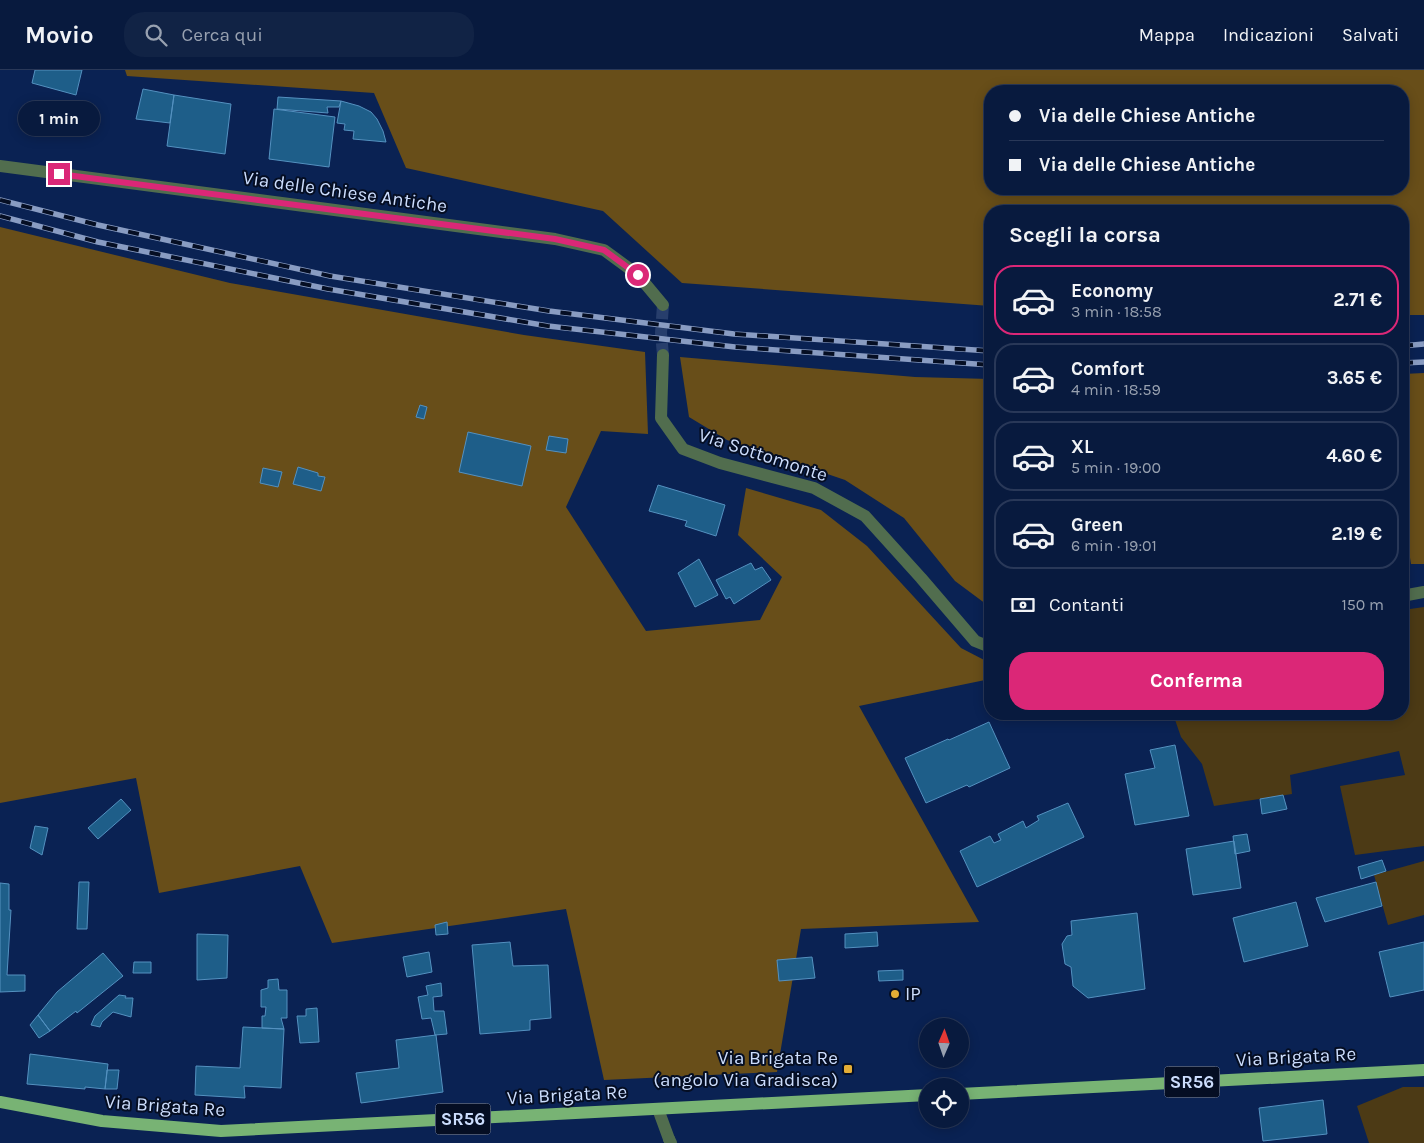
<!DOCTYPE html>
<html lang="it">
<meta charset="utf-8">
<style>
:root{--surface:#081a3e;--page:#112345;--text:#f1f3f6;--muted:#98a1b0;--line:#293858;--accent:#db2777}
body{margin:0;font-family:Karla,sans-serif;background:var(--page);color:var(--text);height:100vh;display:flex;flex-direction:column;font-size:19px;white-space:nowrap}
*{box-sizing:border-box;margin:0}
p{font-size:16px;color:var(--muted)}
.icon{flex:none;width:28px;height:28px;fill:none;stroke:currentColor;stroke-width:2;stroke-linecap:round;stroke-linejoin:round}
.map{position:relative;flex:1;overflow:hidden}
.sheet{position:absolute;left:984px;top:135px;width:425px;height:515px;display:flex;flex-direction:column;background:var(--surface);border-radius:20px;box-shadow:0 2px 12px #0003,0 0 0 1px var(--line)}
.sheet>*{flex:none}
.hud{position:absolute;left:984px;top:15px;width:425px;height:110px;border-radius:20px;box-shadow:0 2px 12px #0003,0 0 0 1px var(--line);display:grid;align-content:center;height:110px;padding:0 25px;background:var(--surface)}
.needle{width:32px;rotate:2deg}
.buttons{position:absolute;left:919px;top:948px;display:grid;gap:10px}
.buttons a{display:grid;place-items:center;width:50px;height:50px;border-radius:50%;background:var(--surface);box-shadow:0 2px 12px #0003,0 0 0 1px var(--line);font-size:25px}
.end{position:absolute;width:22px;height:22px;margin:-11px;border:6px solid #db2777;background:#fff;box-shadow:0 0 0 2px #fff}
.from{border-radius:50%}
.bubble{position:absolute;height:35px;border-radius:18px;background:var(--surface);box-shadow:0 2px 12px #0003,0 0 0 1px var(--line);font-size:16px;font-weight:700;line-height:35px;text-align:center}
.hud b{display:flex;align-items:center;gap:18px;height:48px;font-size:19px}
.hud b+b{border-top:1px solid var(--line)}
.hud i{width:12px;height:12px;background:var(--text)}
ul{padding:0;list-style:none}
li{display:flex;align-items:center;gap:15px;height:70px;margin:0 10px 8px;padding:0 15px;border:2px solid var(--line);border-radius:20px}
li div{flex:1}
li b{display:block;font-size:19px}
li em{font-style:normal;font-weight:700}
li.current{border-color:var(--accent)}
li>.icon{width:45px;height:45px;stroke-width:1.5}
h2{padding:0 25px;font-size:22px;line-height:60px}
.pay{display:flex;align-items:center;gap:12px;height:55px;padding:0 25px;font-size:19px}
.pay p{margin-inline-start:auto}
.action{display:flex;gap:10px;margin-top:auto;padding:10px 25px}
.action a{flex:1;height:58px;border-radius:20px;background:var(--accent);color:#fff;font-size:20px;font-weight:700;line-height:58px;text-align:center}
header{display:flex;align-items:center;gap:30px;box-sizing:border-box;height:70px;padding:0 25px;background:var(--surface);border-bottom:1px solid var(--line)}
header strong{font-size:24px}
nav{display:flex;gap:28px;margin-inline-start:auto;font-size:18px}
.search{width:350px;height:45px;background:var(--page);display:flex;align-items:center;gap:12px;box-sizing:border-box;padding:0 18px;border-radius:20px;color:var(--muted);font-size:19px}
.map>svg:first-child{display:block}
.green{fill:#4c3a15}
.forest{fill:#684e19;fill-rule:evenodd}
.building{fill:#1e5e89;stroke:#5491c0}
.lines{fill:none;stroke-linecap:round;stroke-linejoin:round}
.minor-tunnel{stroke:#273e6c;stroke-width:12;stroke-dasharray:12 6;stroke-linecap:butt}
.pedestrian{stroke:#516d4e;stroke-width:12}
.minor{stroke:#516d4e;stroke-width:12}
.primary{stroke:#78b374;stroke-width:12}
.rail-casing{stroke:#899cc2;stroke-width:5.5}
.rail{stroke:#050e23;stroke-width:4;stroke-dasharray:11;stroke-linecap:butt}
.route{stroke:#db2777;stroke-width:6}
.poi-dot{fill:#e4ad35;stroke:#050e23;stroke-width:2}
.labels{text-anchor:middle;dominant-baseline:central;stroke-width:4;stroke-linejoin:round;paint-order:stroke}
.shield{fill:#050e23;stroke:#909fbc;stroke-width:1}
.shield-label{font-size:18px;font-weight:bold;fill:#ccddfd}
.street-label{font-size:19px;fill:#ccddfd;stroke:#050e23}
.poi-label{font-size:19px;fill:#ccddfd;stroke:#050e23;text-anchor:start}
</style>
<header>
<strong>Movio</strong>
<div class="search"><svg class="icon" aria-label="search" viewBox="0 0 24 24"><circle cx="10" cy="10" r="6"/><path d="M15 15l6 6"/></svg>Cerca qui</div>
<nav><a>Mappa</a><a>Indicazioni</a><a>Salvati</a></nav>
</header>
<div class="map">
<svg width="1424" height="1073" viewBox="0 0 1424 1073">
<rect width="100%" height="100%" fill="#0a2253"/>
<!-- green -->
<path class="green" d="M1424,537V776L1355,785L1340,716L1405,705L1399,681L1290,705L1292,724L1214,736L1202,694L1181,667L1173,644H1402L1403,540Z
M1424,791V845L1388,855L1374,805Z
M1403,1017H1424V1073H1369L1357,1036Z"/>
<!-- forest -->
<path class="forest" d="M125,0H1424V245H1403L1402,141H990V236L682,213L603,141L406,98L374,23L127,6ZM1402,21V119H990V21Z
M0,157L230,213L524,265L645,282L648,364L601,361L566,437L646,561L760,550L782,507L738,465L746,418L821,440L867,476L961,578L990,593V609L859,636L979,852L801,859L777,1002L604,1010L566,839L332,873L300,796L159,823L136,708L0,733Z
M680,287L915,307L990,309V537L955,511L904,448L845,410L727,370L689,347Z
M1424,303V494H1411L1403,442V304Z"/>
<!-- building -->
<path class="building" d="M35,0H82L76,25L32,13Z
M143,19L174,25L170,53L136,49Z
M174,25L231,34L225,84L167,76Z
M278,27L341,31L339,37H327L328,43L277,39Z
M341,31L359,36L371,42L377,49L383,61L386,72L353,69L354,61L344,60L345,54L337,53Z
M274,39L335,47L329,97L269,89Z
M420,335L427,337L424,349L416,347Z
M468,362L531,376L522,416L459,402Z
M549,366L568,369L566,383L546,380Z
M298,397L318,403V406L325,407L321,421L293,414Z
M263,398L282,402L278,417L260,413Z
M658,415L725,435L716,466L685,456L687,451L649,441Z
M699,489L718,525L695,537L678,503Z
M751,493L755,500L762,497L771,510L734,534L730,527L726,529L716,510Z
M989,652L1010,698L969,717L967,715L926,733L905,688L948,669L949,670Z
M1175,675L1189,746L1135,755L1125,704L1155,698L1150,680Z
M1283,725L1287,739L1262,744L1260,729Z
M121,729L131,740L98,769L88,758Z
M1068,733L1084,767L977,817L960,781L990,766L994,773L1001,770L998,764L1023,751L1026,758L1039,750L1037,746Z
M35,756L48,758L42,785L30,778Z
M1247,764L1250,781L1235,784L1233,766Z
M1234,771L1241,818L1193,825L1186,779Z
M1382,790L1386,801L1361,809L1358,797Z
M79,812H89L87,859H77Z
M1376,812L1382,836L1325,852L1316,828Z
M0,813L9,814V840H11L7,905H25V921L0,922Z
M1296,832L1308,876L1244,892L1233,848Z
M1137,843L1145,919L1088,928L1073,916L1071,897L1065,894L1062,874L1067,866L1072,865L1071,851Z
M447,852L448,864L436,865L435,855Z
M877,862L878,876L845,878V864Z
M197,864L228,865L227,908L197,910Z
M510,872L513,896L548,895L551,948L530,950V960L480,964L472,875Z
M1424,872V920L1390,927L1379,882Z
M429,882L432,902L407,907L403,887Z
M103,883L123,906L77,943L76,941L50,961L38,945L57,922Z
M812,887L815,908L779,911L777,890Z
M134,892H151V903H133Z
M903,900V910L879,911L878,901Z
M278,909L279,920H287V948H281L284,959L262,958V946H265L266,937H261V920L268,918V910Z
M441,913L442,926L433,927L434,941H444L447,964L435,965L431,948L422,949L418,927L428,925L426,916Z
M119,925L126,926L125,928H133L131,947L113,942L102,952L100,957L91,955L95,946Z
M317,938L319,972L300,973L297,946H306V939Z
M38,945L50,961L39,968L30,955Z
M243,957L284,959L281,1018L244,1016L245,1028L195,1025L196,996L240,998Z
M436,965L443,1022L361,1033L356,1003L399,998L396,970Z
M30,984L108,994L105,1019L85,1017V1019L27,1014Z
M107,1000H119L117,1019H105Z
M1323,1030L1327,1064L1263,1071L1259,1038Z"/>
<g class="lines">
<!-- minor-tunnel -->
<path class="minor-tunnel" d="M663,285L661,263L663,235"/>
<!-- pedestrian -->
<path class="pedestrian" d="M658,1039L669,1069"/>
<!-- minor -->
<path class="minor" d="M0,96L555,169L604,180L638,205L663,235
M663,285L661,348L683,379L720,393L814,418L865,446L921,508L975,571L990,577
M1402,526L1424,522
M669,1069L671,1073"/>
<!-- primary -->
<path class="primary" d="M960,1024L1424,1000
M0,1032L102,1051L221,1061L928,1025"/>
<defs>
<path id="rail" d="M0,130L98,155L330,206L549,241L734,264L990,281
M0,146L98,172L328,219L548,256L735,277L990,295
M1402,276L1424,274
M1402,293L1424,292"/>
</defs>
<!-- rail casing -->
<use href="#rail" class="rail-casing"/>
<!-- rail -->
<use href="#rail" class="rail"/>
</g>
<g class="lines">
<!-- route -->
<path class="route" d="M59,104L555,169L604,180L638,205"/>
</g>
<!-- markers -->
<g class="poi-dot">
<circle cx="895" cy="924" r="5"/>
<rect x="843" y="994" width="10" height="10" rx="2.5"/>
</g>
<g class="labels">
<!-- shield labels -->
<g class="shield">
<rect x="1164.5" y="996.5" width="55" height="31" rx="4"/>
<rect x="435.5" y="1033.5" width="55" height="31" rx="4"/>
</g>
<g class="shield-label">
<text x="1192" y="1012">SR56</text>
<text x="463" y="1049">SR56</text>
</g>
<!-- street labels -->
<g class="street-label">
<text transform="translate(345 122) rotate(8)">Via delle Chiese Antiche</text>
<text transform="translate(763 385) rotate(18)">Via Sottomonte</text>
<text transform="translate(1296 987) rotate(-3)">Via Brigata Re</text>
<text transform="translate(567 1025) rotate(-3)">Via Brigata Re</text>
<text transform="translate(165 1036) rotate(4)">Via Brigata Re</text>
</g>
<!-- poi labels -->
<g class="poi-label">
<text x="905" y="924">IP</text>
<text x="838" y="988" text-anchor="end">Via Brigata Re<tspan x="838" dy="22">(angolo Via Gradisca)</tspan></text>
</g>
</g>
</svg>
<div class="buttons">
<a><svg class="needle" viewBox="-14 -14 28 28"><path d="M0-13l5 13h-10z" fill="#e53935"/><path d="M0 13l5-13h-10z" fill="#98a1b0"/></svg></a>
<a><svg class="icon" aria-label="locate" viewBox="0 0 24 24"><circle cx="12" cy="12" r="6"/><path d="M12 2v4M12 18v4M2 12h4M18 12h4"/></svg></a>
</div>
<i class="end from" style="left:638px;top:205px"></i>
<i class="end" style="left:59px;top:104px"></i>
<div class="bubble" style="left:18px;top:31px;width:82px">1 min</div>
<div class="hud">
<b><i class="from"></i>Via delle Chiese Antiche</b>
<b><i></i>Via delle Chiese Antiche</b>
</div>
<section class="sheet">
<h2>Scegli la corsa</h2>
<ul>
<li class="current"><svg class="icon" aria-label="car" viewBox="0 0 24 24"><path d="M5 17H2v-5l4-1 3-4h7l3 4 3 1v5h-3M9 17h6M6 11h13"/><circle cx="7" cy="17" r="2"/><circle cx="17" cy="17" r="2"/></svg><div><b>Economy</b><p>3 min · 18:58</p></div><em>2.71 €</em></li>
<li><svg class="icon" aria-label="car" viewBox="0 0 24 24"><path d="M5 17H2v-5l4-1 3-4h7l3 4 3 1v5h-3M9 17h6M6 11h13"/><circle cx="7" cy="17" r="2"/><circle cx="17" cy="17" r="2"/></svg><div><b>Comfort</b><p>4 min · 18:59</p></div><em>3.65 €</em></li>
<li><svg class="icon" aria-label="car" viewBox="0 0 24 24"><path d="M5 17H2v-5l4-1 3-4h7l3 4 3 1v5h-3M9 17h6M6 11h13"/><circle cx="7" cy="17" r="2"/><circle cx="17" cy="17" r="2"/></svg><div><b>XL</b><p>5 min · 19:00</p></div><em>4.60 €</em></li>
<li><svg class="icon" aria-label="car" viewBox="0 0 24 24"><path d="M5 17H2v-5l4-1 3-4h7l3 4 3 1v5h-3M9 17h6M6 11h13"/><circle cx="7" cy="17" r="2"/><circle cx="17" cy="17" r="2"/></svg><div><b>Green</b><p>6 min · 19:01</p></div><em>2.19 €</em></li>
</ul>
<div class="pay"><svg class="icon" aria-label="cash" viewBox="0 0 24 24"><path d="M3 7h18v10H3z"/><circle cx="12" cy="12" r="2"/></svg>Contanti<p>150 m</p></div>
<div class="action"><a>Conferma</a></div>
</section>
</div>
